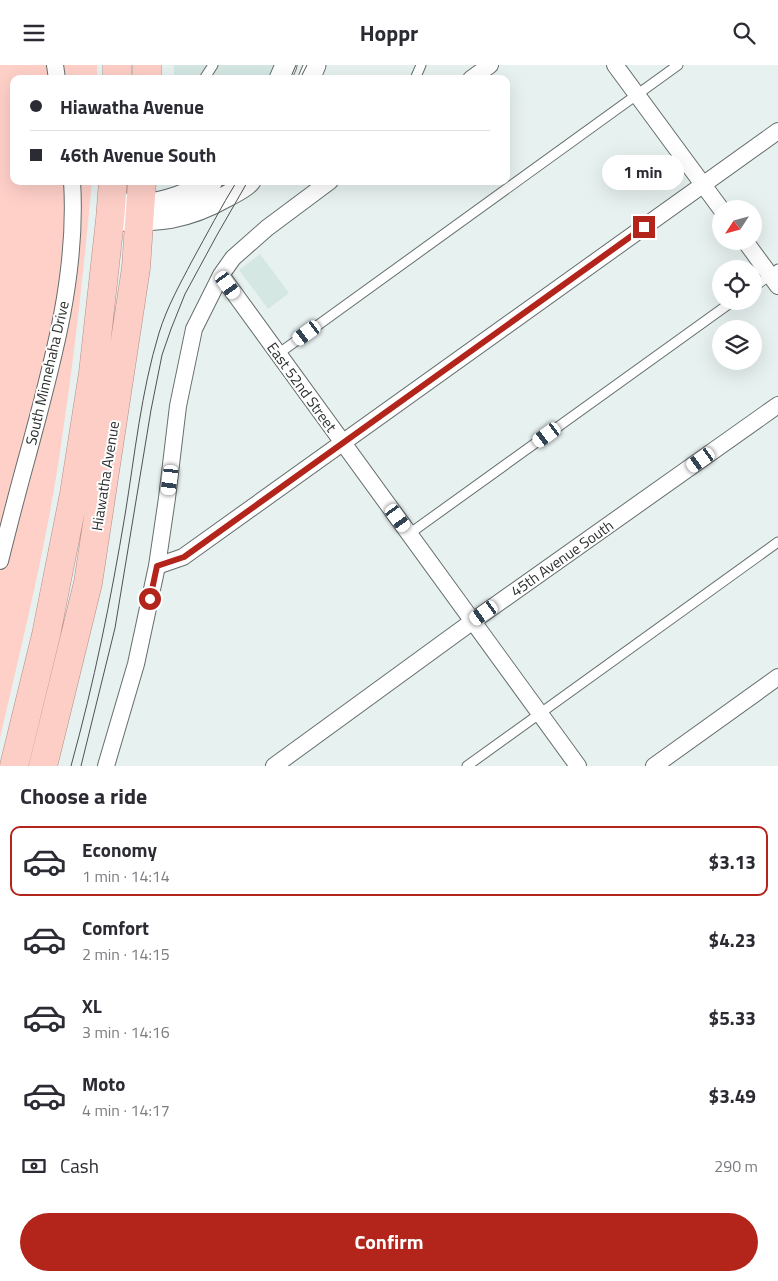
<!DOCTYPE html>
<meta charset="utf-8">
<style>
:root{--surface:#fff;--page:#f7f7f7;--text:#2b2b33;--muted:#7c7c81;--line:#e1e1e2;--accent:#b3241b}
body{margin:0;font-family:"Titillium Web",sans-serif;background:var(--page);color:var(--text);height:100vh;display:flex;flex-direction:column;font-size:19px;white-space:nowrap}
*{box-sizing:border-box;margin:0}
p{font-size:16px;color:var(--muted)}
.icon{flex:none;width:28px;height:28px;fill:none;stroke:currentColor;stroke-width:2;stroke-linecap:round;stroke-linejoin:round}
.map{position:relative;height:701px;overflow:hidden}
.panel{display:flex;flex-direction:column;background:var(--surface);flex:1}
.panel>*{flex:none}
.hud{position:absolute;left:10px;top:10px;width:500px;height:110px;border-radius:10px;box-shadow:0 5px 20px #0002;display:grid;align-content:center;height:110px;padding:0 20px;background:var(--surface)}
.needle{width:32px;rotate:234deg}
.buttons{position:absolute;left:712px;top:135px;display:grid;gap:10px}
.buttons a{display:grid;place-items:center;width:50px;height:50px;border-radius:50%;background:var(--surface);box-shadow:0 5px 20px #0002;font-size:25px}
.end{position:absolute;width:22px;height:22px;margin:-11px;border:6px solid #b3241b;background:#fff;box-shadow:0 0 0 2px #fff}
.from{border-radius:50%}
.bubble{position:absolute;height:35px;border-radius:18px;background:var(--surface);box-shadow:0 5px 20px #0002;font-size:16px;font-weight:700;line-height:35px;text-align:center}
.car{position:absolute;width:15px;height:30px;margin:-15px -8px;border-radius:6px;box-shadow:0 0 4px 1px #0007;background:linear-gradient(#fff 24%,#345 0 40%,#fff 0 76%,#345 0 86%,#fff 0)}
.hud b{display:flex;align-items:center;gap:18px;height:48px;font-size:19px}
.hud b+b{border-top:1px solid var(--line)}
.hud i{width:12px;height:12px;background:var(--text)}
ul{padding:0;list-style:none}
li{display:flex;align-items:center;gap:15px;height:70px;margin:0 10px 8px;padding:0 10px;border:2px solid transparent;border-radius:10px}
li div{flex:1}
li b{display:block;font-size:19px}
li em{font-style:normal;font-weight:700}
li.on{border-color:var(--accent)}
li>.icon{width:45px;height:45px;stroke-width:1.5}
h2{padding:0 20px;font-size:22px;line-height:60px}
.pay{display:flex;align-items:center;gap:12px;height:55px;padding:0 20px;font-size:19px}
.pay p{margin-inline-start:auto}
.button{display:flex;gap:10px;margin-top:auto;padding:10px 20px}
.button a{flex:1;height:58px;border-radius:30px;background:var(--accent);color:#fff;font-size:20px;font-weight:700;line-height:58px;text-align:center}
header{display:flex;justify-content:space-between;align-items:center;height:65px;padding:0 20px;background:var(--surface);font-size:22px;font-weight:700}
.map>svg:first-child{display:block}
.built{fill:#d4e7e3}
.green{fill:#fed0c8}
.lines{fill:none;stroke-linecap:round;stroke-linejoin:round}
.service-casing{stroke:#656e6c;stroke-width:11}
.minor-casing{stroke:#656e6c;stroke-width:18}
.tertiary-casing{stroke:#656e6c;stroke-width:23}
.trunk-casing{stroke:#b28d86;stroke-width:29}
.service{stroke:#fff;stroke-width:9}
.minor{stroke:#fff;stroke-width:16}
.tertiary{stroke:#fff;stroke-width:21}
.trunk{stroke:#fccec6;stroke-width:28}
.tram{stroke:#4e5352;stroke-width:1}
.route{stroke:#b3241b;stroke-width:6}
.labels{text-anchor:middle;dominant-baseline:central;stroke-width:4;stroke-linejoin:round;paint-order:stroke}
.street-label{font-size:15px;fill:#292d2c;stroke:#fff}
</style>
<header><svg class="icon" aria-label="menu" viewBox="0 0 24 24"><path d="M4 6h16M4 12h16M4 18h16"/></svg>Hoppr<svg class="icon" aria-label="search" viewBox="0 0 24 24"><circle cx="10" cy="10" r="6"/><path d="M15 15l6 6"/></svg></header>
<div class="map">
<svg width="778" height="701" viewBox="0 0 778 701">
<rect width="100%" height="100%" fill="#e7f1f0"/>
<!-- built -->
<path class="built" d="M174,0H275L269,14H174Z
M260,189L289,228L268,244L239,205Z"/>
<!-- green -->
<path class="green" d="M0,0H97V14H14V116H92C84,202 75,287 62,373C48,474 23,574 0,673Z"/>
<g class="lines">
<defs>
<path id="service" d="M204,14L213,0
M415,14L421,0
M754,222L778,204
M278,289L678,0
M409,469L733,236
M467,701L778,477"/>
<path id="minor" d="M55,0L57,14
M615,0L721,144
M471,14L490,0
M745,176L778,221
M221,210L578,701
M0,496C9,460 18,425 28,389C52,300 78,209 72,116
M157,501L183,492L778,66
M106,701L136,599L157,501L167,433L178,341L194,264L221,210L233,193L267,163L330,116
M274,701L473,556L778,340
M654,701L778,612"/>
<path id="tertiary" d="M280,14L286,0
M309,14L315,0
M112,138C121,139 131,140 140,140C163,139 193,128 212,116
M110,155C158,156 185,155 227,131C236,126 244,123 250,116"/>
<path id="trunk" d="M117,0V14
M147,14V0
M14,701L46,570L74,429L93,308L110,155L113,116
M43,701L88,518L136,203L142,116"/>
</defs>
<!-- service casing -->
<use href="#service" class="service-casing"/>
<!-- minor casing -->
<use href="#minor" class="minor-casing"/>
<!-- tertiary casing -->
<use href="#tertiary" class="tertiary-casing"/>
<!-- trunk casing -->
<use href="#trunk" class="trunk-casing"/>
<!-- service -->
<use href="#service" class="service"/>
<!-- minor -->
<use href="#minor" class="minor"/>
<!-- tertiary -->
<use href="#tertiary" class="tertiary"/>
<!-- trunk -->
<use href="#trunk" class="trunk"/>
<!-- tram -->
<path class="tram" d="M290,14L296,0
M300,14L307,0
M71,701C94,618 111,534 125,450C135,389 141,327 159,268C167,242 180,219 192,196C207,169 221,142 237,116
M81,701L115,563L151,345L162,290L171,264L185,229L217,170L248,116"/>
</g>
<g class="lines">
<!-- route -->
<path class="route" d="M150,534L157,501L184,492L644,162"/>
</g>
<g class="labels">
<!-- street labels -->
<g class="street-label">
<text transform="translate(47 308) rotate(-77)">South Minnehaha Drive</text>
<text transform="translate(302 322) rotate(54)">East 52nd Street</text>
<text transform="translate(105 411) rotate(-81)">Hiawatha Avenue</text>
<text transform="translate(562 493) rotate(-35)">45th Avenue South</text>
</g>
</g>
</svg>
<div class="buttons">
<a><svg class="needle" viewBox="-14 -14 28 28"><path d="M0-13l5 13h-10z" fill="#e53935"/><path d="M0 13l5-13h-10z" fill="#7c7c81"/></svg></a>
<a><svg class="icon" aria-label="locate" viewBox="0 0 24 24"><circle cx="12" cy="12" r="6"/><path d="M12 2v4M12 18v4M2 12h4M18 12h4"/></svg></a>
<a><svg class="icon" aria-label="layers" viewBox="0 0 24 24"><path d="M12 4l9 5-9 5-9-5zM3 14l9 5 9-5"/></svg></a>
</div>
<i class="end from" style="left:150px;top:534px"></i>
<i class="end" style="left:644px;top:162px"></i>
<div class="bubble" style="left:602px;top:90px;width:82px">1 min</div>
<i class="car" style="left:228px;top:220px;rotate:144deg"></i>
<i class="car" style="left:307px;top:268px;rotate:234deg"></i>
<i class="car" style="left:547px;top:370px;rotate:234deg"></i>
<i class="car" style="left:701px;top:395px;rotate:235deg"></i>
<i class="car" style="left:170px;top:415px;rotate:187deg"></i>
<i class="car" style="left:398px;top:453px;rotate:144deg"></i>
<i class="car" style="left:484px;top:548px;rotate:235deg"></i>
<div class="hud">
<b><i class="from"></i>Hiawatha Avenue</b>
<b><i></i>46th Avenue South</b>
</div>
</div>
<section class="panel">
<h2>Choose a ride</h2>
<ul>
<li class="on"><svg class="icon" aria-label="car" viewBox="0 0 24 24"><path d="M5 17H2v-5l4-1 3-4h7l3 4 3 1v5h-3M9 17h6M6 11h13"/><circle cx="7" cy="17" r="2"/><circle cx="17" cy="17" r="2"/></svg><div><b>Economy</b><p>1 min · 14:14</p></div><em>$3.13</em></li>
<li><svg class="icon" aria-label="car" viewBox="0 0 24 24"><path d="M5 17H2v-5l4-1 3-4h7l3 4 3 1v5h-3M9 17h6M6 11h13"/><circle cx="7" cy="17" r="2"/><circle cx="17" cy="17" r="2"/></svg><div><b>Comfort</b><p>2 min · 14:15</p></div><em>$4.23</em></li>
<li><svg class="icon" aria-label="car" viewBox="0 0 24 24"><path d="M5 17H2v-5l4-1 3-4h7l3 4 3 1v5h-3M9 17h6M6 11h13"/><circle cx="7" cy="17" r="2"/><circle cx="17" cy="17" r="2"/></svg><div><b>XL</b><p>3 min · 14:16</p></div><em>$5.33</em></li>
<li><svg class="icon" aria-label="car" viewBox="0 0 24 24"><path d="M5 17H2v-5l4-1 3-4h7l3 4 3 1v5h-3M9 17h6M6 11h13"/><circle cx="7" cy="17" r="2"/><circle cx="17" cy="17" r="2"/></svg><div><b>Moto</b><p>4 min · 14:17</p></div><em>$3.49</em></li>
</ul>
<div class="pay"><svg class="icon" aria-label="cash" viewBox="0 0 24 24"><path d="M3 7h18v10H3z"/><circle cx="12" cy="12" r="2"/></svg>Cash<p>290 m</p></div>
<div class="button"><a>Confirm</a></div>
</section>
